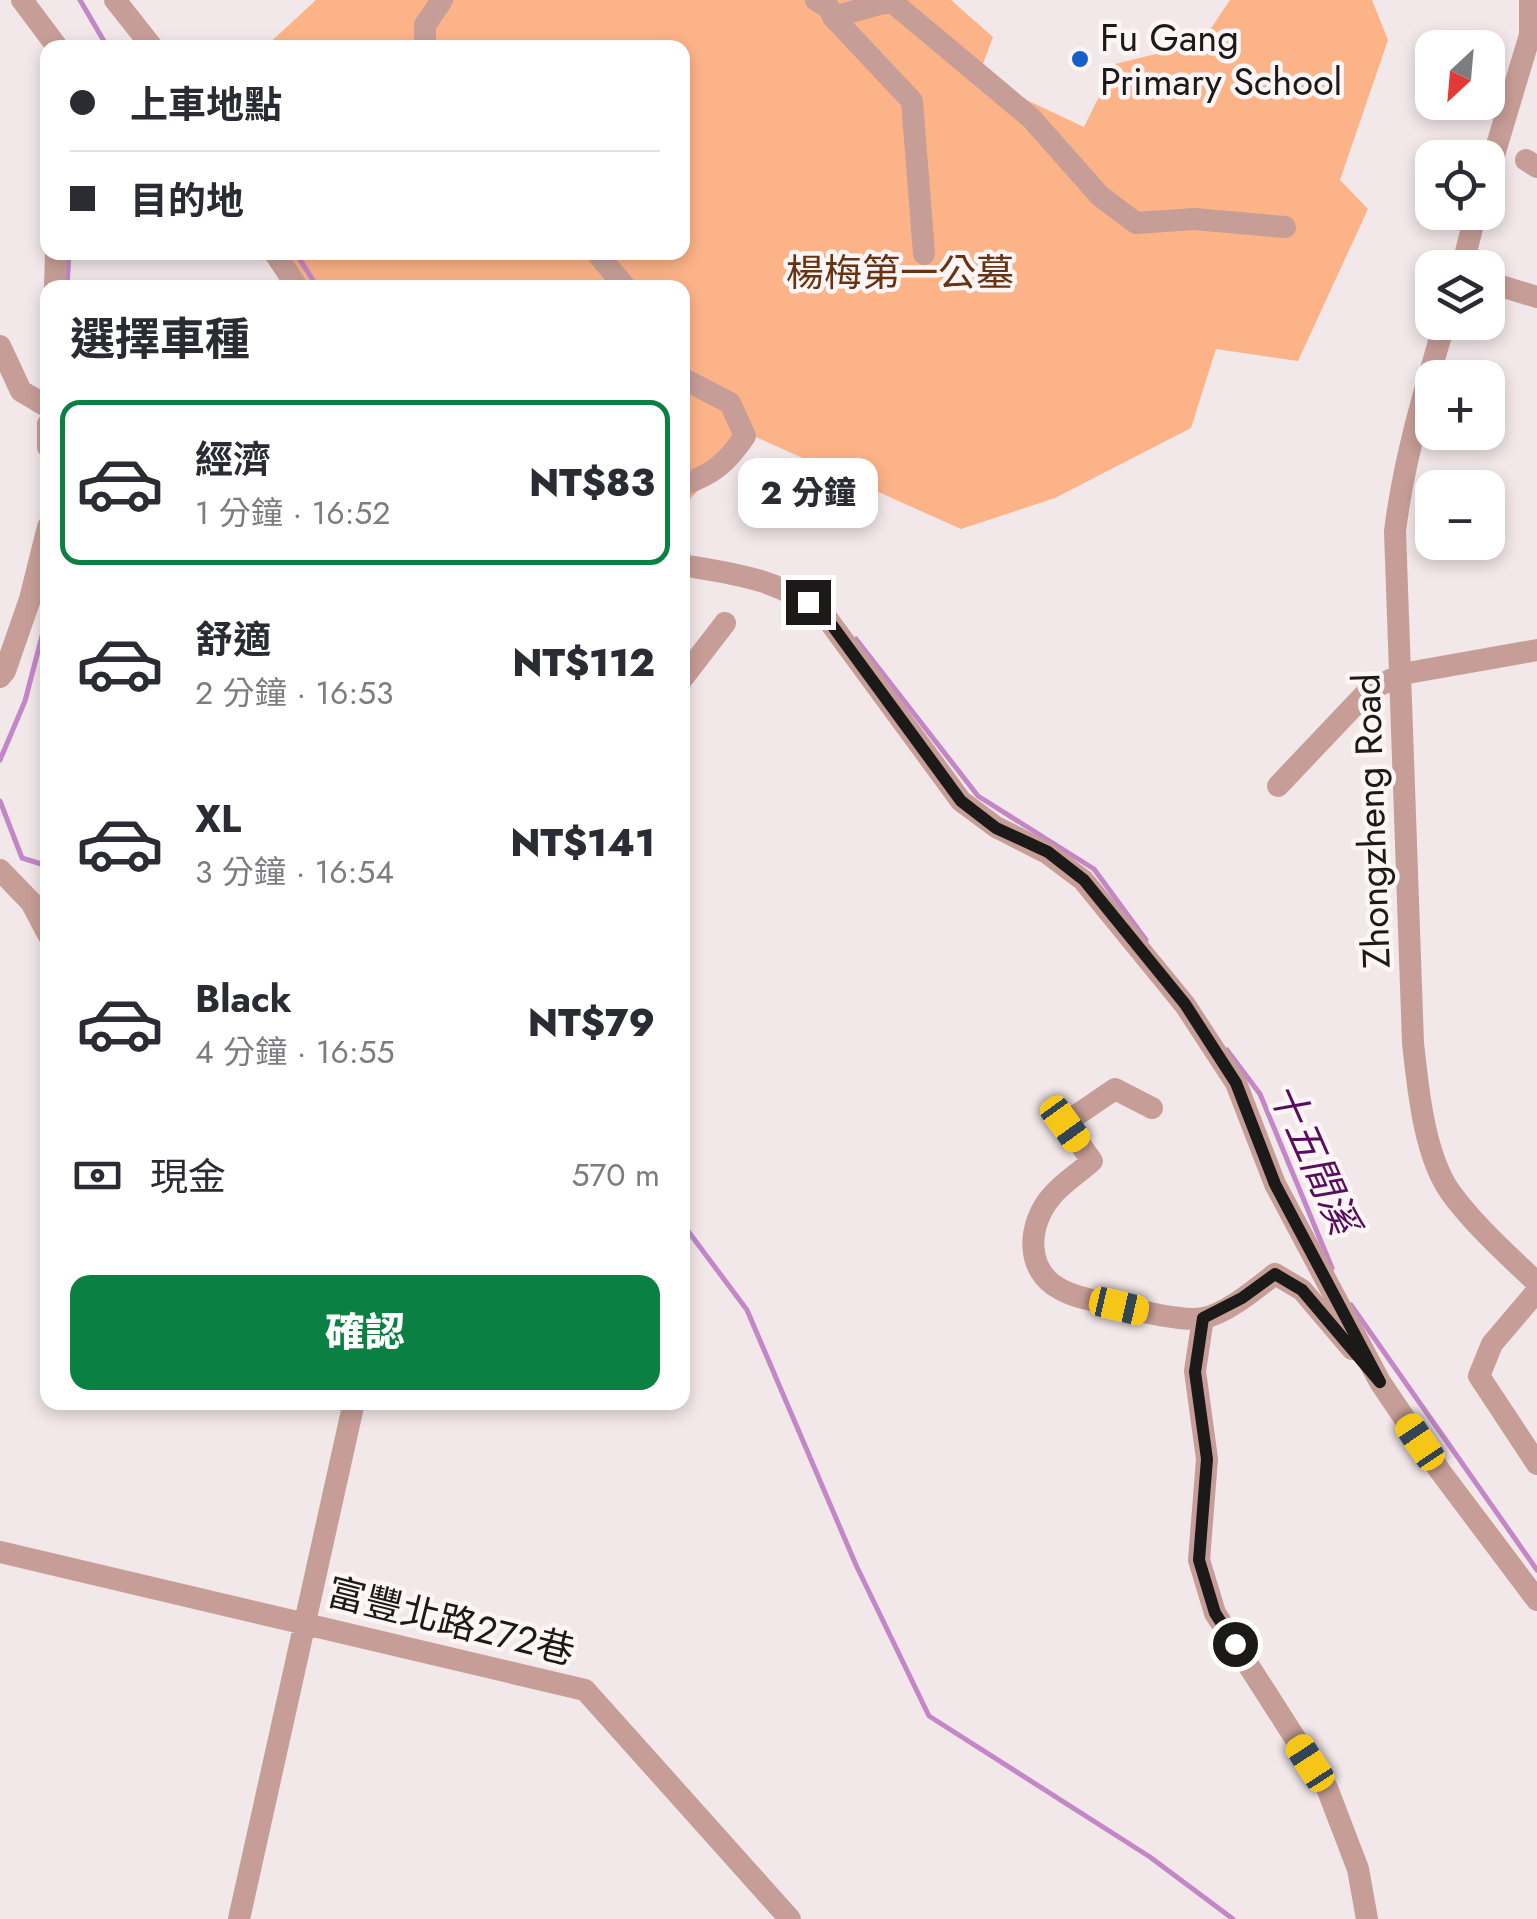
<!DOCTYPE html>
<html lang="zh-TW">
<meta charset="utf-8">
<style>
:root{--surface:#fff;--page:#f2f2f3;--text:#2b2b33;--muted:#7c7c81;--line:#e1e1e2;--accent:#0b8043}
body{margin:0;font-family:Jost,"Noto Sans TC",sans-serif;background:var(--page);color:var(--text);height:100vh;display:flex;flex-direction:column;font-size:38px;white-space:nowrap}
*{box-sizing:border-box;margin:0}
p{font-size:32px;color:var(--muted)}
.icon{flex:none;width:55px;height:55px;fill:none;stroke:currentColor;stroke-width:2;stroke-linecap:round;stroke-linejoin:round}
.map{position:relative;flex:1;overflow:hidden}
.panel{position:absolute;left:40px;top:280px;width:650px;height:1130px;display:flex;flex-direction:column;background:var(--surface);border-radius:20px;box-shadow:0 5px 15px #0003}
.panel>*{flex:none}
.top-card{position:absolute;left:40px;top:40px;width:650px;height:220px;border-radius:20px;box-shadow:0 5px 15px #0003;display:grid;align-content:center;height:220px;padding:0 30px;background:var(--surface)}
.needle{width:65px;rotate:206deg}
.controls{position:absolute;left:1415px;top:30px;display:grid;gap:20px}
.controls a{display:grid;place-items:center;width:90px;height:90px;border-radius:20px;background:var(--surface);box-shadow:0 5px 15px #0003;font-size:50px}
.end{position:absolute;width:45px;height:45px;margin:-22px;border:12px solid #1c1919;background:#fff;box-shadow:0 0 0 5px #fff}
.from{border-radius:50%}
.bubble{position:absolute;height:70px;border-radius:20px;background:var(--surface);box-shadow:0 5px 15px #0003;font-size:32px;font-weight:800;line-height:70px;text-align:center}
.car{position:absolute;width:30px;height:60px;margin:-30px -15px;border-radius:12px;box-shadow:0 0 8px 2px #0007;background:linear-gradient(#f5c518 24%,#345 0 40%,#f5c518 0 76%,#345 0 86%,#f5c518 0)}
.top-card b{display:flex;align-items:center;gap:35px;height:95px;font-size:38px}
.top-card b+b{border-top:2px solid var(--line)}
.top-card i{width:25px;height:25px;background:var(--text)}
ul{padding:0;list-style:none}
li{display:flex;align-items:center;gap:30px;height:165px;margin:0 20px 15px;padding:0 10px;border:5px solid transparent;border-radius:20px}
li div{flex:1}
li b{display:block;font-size:38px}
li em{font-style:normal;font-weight:800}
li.selected{border-color:var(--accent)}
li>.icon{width:90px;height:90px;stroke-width:1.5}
h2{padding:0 30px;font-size:45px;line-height:120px}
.pay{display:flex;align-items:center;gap:25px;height:110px;padding:0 30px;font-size:38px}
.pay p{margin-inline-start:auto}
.button{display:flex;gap:20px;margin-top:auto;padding:20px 30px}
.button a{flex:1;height:115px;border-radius:20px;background:var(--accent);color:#fff;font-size:40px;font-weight:800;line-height:115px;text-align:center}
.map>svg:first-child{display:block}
.green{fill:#fdb388}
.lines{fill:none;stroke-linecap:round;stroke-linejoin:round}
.stream{stroke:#c387c8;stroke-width:5}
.minor{stroke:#c79e97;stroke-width:22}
.route{stroke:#1c1919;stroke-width:12}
.poi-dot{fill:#145fca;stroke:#fef5f6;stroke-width:4}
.labels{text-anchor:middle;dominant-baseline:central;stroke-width:9;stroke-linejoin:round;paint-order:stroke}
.poi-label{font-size:38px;fill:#1c1919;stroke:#fef5f6;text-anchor:start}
.park-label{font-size:38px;fill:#663412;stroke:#fef5f6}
.street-label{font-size:38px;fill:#1c1919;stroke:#fef5f6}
.water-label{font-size:40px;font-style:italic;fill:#570c5e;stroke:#fef5f6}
</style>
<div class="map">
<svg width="1537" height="1919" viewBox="0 0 1537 1919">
<rect width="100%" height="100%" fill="#f2e7e9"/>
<!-- green -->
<path class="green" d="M316,0H951L993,37L978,77L1084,127L1115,64L1201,43L1230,0H1372L1388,40L1340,180L1368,209L1298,361L1216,349L1191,428L1055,498L961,529L749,434L683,507L682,288L302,287L275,253L682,252V48H264Z"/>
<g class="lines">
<!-- stream -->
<path class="stream" d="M80,0L108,48
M295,252L318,288
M67,288L69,252
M856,639L978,796L1094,869L1146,940
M0,760L25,701L48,613
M0,801L22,858L48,866
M1227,1050L1260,1094L1332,1268
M682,1223L747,1310L856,1565L929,1716L1150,1857L1233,1919
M1351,1305L1537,1570"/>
<!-- minor -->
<path class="minor" d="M22,0L58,48
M115,0L153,48
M816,0L829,8L833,17L912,101L924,254
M833,17L891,1L1031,118L1100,196L1136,223L1194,219L1285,227
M425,48V25L442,0
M1526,160L1537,167
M1488,175L1530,35V0
M274,252L298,288
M596,252L626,288
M1462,268L1476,212
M1488,282L1537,297
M55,288L56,252
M1445,322C1424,392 1404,459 1395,531L1413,1043C1418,1088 1424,1156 1451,1193C1475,1226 1508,1255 1537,1283
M0,346L21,391L48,407
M682,378L730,403L745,436C727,463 712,475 682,485
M48,424V447
M682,565C737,574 782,579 826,617L961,801L996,827L1047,853L1083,880L1185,1005L1236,1083L1275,1184L1380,1382L1440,1471L1537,1600
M0,677L5,671L30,599L48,527
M682,679L725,623
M1278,786L1368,691L1402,674L1537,650
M0,870L31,902L48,934
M1152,1108L1115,1089L1065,1123L1092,1161C1079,1173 1062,1183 1051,1197C1028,1224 1024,1270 1060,1289C1077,1299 1100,1301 1119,1306C1138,1311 1185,1322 1203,1318C1226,1314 1257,1288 1275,1274L1302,1290L1352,1349
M1537,1291L1492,1344L1479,1376L1537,1464
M1203,1318L1195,1371L1207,1459L1199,1560L1215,1613L1327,1788L1358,1869L1367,1919
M0,1552L585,1690L790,1919
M239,1919L354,1402"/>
</g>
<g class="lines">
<!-- route -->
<path class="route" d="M808,602L826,617L961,801L996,828L1048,852L1084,880L1185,1004L1236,1083L1275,1184L1380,1382L1302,1290L1275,1274L1242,1298L1203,1318L1195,1372L1207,1459L1199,1560L1215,1613L1235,1644"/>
</g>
<!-- markers -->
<circle class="poi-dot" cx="1080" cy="59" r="10"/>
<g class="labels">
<!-- poi labels -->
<g class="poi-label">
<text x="1100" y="37">Fu Gang<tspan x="1100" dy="44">Primary School</tspan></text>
</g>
<!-- park labels -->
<g class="park-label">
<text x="900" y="272">楊梅第一公墓</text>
</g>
<!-- street labels -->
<g class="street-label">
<text transform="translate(1371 821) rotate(-92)">Zhongzheng Road</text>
<text transform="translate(451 1621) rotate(14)">富豐北路272巷</text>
</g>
<!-- water labels -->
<g class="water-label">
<text transform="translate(1314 1158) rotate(66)">十五間溪</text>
</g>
</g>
</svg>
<div class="controls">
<a><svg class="needle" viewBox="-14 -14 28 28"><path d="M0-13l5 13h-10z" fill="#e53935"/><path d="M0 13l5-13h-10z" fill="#7c7c81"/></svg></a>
<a><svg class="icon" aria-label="locate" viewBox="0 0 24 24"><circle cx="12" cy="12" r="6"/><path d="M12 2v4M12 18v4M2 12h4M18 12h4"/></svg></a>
<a><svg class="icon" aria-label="layers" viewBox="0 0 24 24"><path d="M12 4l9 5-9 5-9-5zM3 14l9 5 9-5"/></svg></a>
<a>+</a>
<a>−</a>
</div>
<i class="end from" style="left:1235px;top:1644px"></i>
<i class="end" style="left:808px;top:602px"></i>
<div class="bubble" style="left:738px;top:458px;width:140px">2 分鐘</div>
<i class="car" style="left:1065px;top:1124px;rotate:144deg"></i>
<i class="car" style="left:1119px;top:1306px;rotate:103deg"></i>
<i class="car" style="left:1420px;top:1442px;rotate:326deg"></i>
<i class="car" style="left:1310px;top:1763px;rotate:327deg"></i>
<div class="top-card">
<b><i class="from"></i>上車地點</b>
<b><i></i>目的地</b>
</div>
<section class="panel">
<h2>選擇車種</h2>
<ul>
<li class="selected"><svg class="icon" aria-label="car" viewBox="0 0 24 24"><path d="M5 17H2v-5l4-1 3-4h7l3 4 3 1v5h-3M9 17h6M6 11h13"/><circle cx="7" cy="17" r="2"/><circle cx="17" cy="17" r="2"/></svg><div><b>經濟</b><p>1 分鐘 · 16:52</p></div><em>NT$83</em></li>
<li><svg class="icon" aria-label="car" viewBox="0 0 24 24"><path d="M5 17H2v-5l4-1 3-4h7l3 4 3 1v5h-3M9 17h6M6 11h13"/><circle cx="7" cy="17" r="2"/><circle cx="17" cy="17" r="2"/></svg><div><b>舒適</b><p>2 分鐘 · 16:53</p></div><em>NT$112</em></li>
<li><svg class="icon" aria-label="car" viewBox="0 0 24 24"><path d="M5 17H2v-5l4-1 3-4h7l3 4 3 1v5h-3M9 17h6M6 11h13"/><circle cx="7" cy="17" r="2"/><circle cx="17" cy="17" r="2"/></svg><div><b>XL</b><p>3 分鐘 · 16:54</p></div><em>NT$141</em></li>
<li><svg class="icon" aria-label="car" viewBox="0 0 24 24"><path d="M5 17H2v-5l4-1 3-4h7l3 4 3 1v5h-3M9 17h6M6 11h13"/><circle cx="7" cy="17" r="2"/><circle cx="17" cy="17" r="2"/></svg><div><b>Black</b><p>4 分鐘 · 16:55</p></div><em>NT$79</em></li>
</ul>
<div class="pay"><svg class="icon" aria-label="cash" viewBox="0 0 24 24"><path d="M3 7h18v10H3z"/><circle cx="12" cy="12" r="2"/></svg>現金<p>570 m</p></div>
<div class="button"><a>確認</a></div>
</section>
</div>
